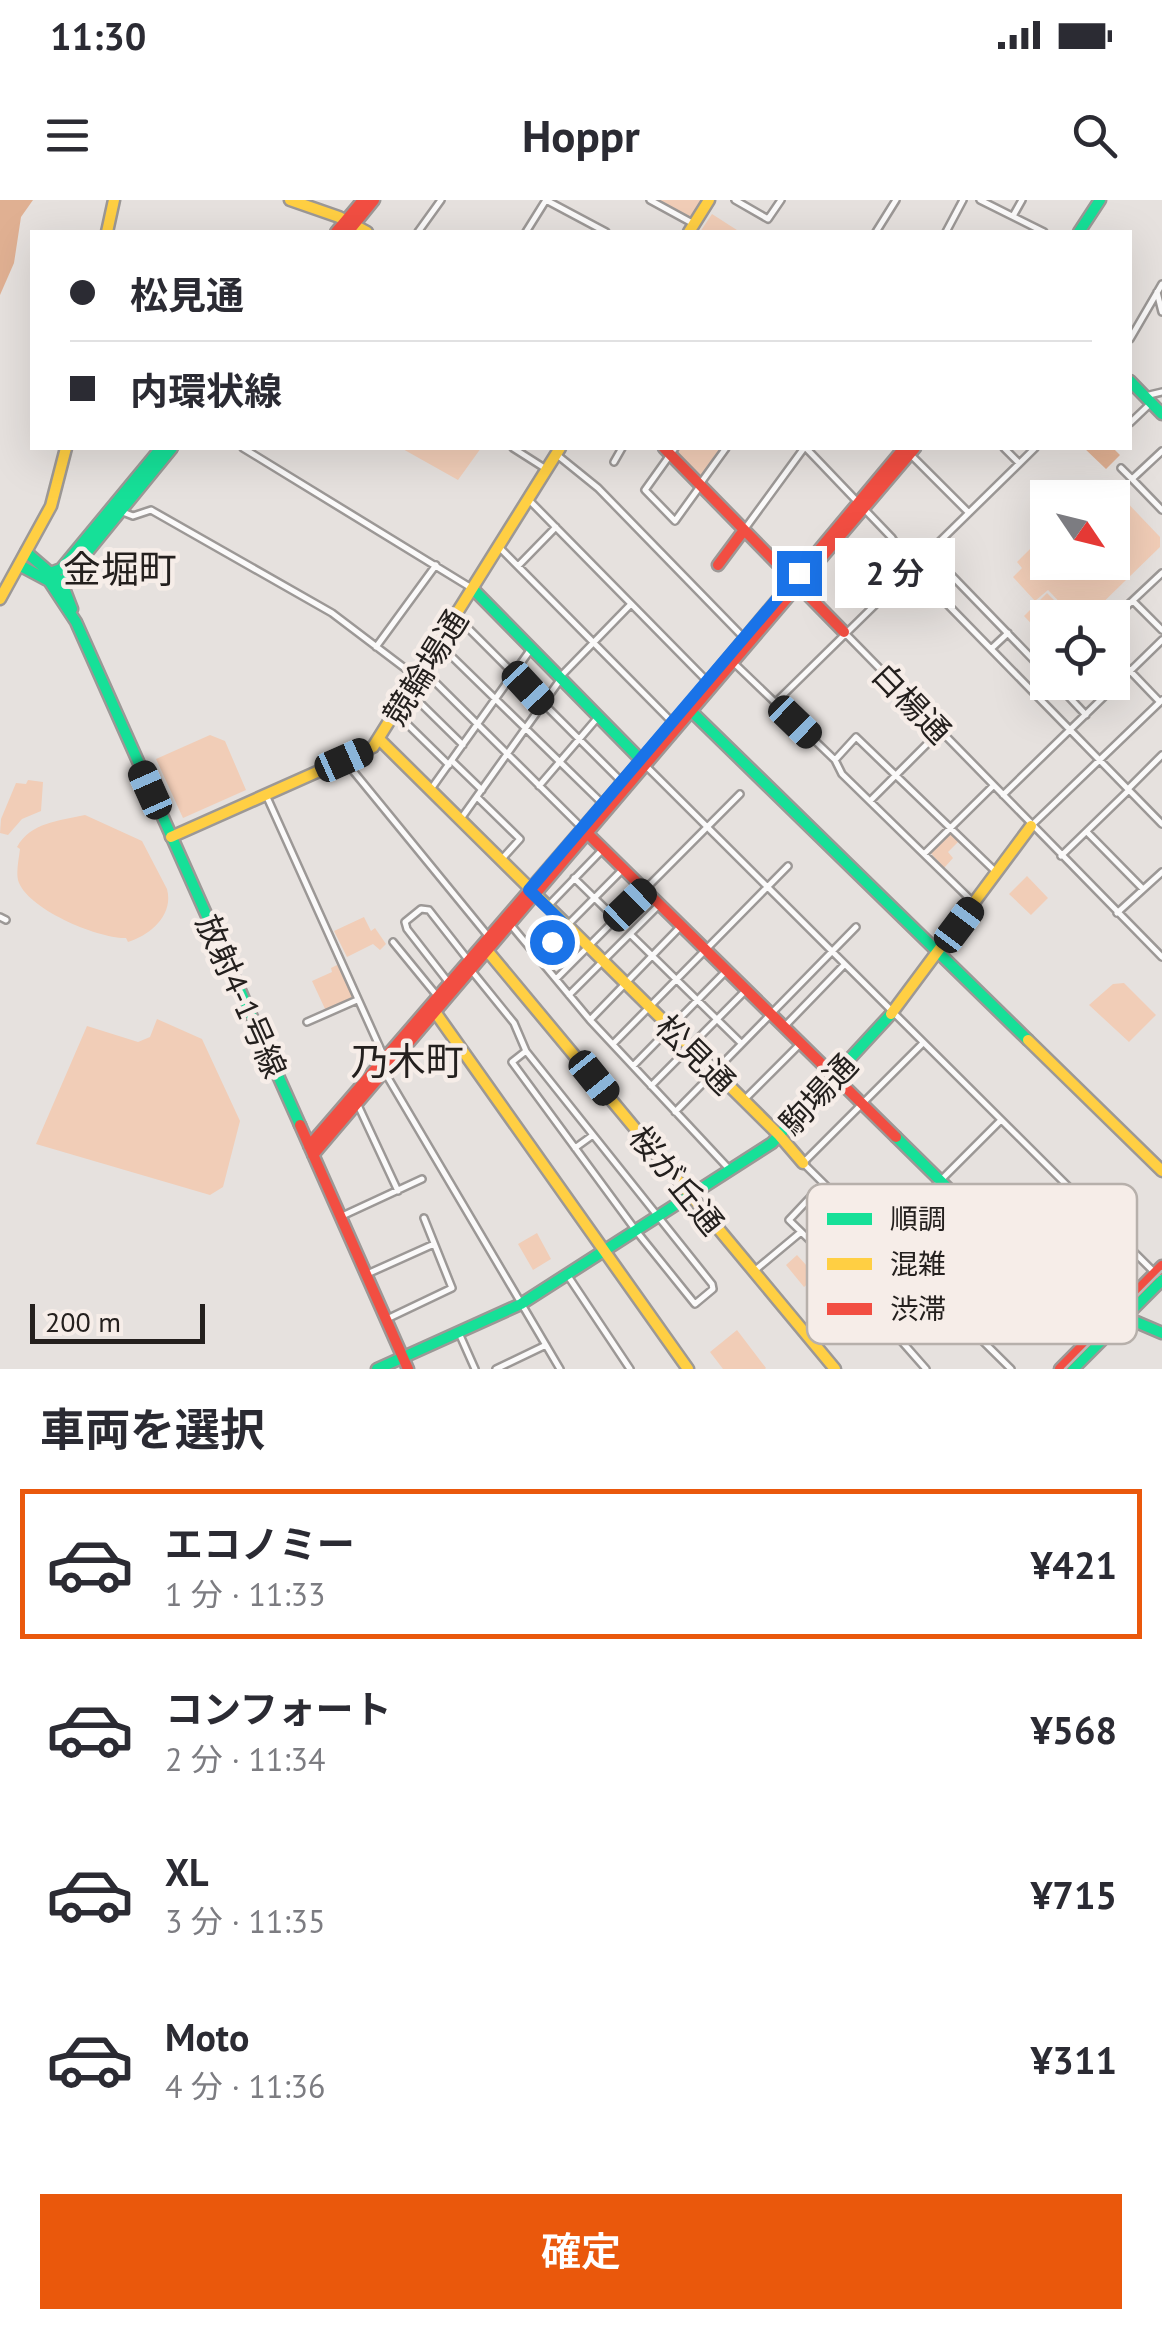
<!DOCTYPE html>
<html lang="ja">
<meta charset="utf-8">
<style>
:root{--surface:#fff;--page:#f7f7f7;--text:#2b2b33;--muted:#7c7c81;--line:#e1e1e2;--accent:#ea580c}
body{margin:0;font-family:"PT Sans","Noto Sans JP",sans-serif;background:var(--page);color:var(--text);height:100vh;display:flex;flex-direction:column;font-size:38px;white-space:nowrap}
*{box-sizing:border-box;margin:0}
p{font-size:32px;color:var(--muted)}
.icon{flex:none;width:55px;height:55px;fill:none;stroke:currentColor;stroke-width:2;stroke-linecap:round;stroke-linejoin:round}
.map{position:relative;height:1169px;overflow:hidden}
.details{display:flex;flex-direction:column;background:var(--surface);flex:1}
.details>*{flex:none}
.guide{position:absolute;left:30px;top:30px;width:1102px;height:220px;border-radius:0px;box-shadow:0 10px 40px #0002;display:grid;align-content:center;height:220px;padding:0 40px;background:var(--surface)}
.needle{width:65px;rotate:125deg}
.tools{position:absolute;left:1030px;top:280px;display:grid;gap:20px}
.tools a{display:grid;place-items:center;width:100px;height:100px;border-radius:0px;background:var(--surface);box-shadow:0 10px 40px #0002;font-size:50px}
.scale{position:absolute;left:30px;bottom:25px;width:175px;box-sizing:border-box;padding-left:10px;border:5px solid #24201e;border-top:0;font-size:28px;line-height:35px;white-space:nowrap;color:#24201e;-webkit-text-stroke:8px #f6ede8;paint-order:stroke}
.end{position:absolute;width:45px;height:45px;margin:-22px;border:12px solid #1a73e8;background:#fff;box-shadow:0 0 0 5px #fff}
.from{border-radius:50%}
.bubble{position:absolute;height:70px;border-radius:0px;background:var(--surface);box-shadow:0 10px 40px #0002;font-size:32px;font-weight:600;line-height:70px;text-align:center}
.car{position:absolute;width:30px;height:60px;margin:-30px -15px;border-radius:12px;box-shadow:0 0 8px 2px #0007;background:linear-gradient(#222 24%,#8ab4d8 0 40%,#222 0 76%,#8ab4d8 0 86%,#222 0)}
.guide b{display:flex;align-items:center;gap:35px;height:95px;font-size:38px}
.guide b+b{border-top:2px solid var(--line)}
.guide i{width:25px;height:25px;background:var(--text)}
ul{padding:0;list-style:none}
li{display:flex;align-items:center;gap:30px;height:150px;margin:0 20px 15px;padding:0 20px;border:5px solid transparent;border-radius:0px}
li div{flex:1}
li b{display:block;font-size:38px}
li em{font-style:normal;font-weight:600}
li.selected{border-color:var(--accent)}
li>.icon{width:90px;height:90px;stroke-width:1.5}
h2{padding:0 40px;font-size:45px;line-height:120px}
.action{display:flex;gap:20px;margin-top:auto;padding:20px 40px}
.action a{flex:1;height:115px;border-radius:0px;background:var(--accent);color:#fff;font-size:40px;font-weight:600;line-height:115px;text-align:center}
.status{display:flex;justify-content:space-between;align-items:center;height:70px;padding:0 50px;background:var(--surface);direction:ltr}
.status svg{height:28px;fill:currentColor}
header{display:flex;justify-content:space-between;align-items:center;height:130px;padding:0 40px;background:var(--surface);font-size:45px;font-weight:600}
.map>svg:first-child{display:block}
.green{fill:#f1cdb7}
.water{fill:#e0b092}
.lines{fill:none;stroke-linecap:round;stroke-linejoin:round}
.street-casing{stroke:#9c9896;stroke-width:10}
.fast-casing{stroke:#9c9896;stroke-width:15}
.slow-casing{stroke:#9c9896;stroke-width:15}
.jam-casing{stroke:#9c9896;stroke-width:15}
.street{stroke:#fbfafa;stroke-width:5}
.fast{stroke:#16e098;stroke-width:10}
.slow{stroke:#ffcf43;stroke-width:10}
.jam{stroke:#f24e42;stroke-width:10}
.tram{stroke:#bab9b9;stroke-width:2.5}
.route{stroke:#1a73e8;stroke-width:12}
.labels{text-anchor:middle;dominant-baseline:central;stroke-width:9;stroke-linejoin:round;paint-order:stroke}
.street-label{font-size:32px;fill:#24201e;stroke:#f6ede8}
.quarter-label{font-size:38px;fill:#24201e;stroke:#f6ede8}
.key{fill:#f6ede8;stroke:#b7b0ab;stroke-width:2.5}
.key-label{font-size:28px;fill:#24201e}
</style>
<div class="status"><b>11:30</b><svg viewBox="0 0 49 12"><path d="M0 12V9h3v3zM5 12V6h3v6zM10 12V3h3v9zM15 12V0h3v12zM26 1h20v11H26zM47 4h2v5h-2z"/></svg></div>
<header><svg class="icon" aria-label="menu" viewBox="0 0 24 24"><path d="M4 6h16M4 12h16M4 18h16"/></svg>Hoppr<svg class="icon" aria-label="search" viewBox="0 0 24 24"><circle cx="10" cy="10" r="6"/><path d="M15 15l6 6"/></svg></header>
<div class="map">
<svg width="1162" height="1169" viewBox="0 0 1162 1169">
<rect width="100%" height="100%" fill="#e6e1de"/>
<!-- green -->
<path class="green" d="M656,0H701L689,19Z
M712,14L740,32H700Z
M401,248H481L458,280Z
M680,248H722L701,277L676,253Z
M1119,294L1160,337V347L1088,417H1074L1048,390L1035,401L1013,377L1022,368L1017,362L1047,332L1048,362H1112L1113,300Z
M1047,393L1071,417L1048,418L1047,440L1024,416Z
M210,535L225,541L246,590L183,618L156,559Z
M28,580L43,582L41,611L22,619L8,635L0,633L1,619L16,583L26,584Z
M85,615L142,641L167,689C174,715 150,735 128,742L126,738C99,739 26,709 18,680C16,671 19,658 20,649L17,647C31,622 59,621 85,615Z
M949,631L959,641L948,652L953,658L944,668L929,651Z
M1027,676L1048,698L1031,715L1009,694Z
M364,717L371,731L375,728L386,744L380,750L373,744L347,757L334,731Z
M339,764L354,798L326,811L312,781L332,772L331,768Z
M1124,783L1156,815L1129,842L1089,805L1113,784Z
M157,819L202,839L240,921L223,987L210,995L36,944L87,826L138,842L150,837Z
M537,1033L551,1059L533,1070L518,1044Z
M821,1054L831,1064L804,1087L786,1065L797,1055L807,1066Z
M737,1130L766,1168L765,1169H723L710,1152Z"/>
<!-- water -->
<path class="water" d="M0,0H33L21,17L14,63L0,95Z
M1084,248H1113L1120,255L1106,269Z"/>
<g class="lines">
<defs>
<path id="street" d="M546,0L606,32
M650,0L694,24
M735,0L768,19L781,0
M980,0L1044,32
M1013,16L1022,0
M418,32L441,0
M526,32L546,0
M876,32L896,0
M946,32L963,0
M1157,92L1162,112
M1130,139L1162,84
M1145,196L1162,192
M1130,223L1151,203
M243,248L473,389
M513,248L546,269
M675,248L645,290L675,321L701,285
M806,248L892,338L911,367L1162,624
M904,248L968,312
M1004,248L1019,263
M1162,251L1132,279L1162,310
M556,254L598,288L744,438
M614,262L622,248
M1121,268L1132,279
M700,284L726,248
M529,300L708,482
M120,311L133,316L151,310L332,413L419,479
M744,330L804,248
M499,347L673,523
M928,351L1048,475
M518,366L556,327
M1133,401L1162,430
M457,417L622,582
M1112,420L1162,373
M844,432L1162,757
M440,445L603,604
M376,447L436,365
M992,448L1008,433
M1112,452L1159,501
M734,463L835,560L842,574L973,702
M424,471L582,628
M560,477L631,404
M1055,482L1086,515
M410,493L463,545
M775,503L1035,248
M398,515L449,565
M835,560L856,537L997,673
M345,561L489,737
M452,561L482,590
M646,566L1162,1080
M539,586L599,516
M431,589L531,449
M1128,589L1162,555
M266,595L385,859
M1003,595L1162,440
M478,598L520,639L501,660
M870,601L939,532
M460,620L560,480
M1031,626L1162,500
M1087,632L1143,689
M924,654L993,586
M1061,656L1129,590
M574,678L615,718
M549,705L603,649
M1117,713L1162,672
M0,717L6,720
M510,724L590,820L731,971
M630,734L741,843
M393,742L438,797
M537,756L623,669
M471,770L514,823L526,851L712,1084L713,1089L695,1104L637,1032L512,862L526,851
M556,779L740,594
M449,783L407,729L405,722L421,709L429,710L469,761
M569,795L659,705
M590,820L681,726
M307,822L357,800
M784,827L844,765
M923,843L803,963L1011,1169
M613,844L788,666
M633,866L726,771
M384,871L560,1169
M651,886L746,790
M743,901L800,844
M357,903L398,991
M675,912L856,727
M575,948L593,935
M822,985L789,1020L831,1061L926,1169
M340,1017L422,979
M881,1040L1001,920
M753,1072L801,1032
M839,1072L817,1092V1099L825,1108H832L855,1087
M365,1075L434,1044
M568,1076L630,1169
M959,1117L1078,996
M387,1119L452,1088L424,1018
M459,1133L475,1169
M496,1169L546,1145"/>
<path id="fast" d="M1079,32L1100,0
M1130,181L1162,214
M26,352L62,383L72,409
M19,365L49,381L76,422L300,925
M53,372L61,369L161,248
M62,383L172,248
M473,389L642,561
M690,510L1028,840
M896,937L1102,1140
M1120,1115L1162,1133
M377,1169L521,1104L772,943L891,814
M1073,1169L1162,1080"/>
<path id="slow" d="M290,0L339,17L367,32
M107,32L114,0
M689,32L709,0
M0,399L51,306L66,248
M380,540L779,935L803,963
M171,637L373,547L560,248
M485,748L835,1169
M433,809L688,1169
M891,814L1031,626
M1028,840L1162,971"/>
<path id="jam" d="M336,32L363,0
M348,32L374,0
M664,248L844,432
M718,365L744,330
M588,634L896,937
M300,925L408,1169
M309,946L692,502L904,248
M313,955L915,248
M1060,1169L1162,1066"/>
</defs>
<!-- street casing -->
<use href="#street" class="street-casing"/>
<!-- fast casing -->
<use href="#fast" class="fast-casing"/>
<!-- slow casing -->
<use href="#slow" class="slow-casing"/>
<!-- jam casing -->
<use href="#jam" class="jam-casing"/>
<!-- street -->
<use href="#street" class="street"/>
<!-- fast -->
<use href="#fast" class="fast"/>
<!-- slow -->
<use href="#slow" class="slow"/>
<!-- jam -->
<use href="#jam" class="jam"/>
<!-- tram -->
<path class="tram" d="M1065,1169L1162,1071"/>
</g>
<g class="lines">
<!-- route -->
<path class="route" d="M552,742L567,727L529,690L799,373"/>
</g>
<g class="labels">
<!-- street labels -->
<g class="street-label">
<text transform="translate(425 467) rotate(-58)">競輪場通</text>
<text transform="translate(912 503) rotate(46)">白楊通</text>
<text transform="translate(242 796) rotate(66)">放射4-1号線</text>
<text transform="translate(696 854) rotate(45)">松見通</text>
<text transform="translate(818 894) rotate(-47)">駒場通</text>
<text transform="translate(677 980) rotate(51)">桜が丘通</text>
</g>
<!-- quarter labels -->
<g class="quarter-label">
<text x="120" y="368">金堀町</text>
<text x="407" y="860">乃木町</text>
</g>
</g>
<!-- legend -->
<rect x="807" y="984" width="330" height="160" rx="15" class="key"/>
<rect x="827" y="1013" width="45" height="12" fill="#16e098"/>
<rect x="827" y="1058" width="45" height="12" fill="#ffcf43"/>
<rect x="827" y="1103" width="45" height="12" fill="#f24e42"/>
<g class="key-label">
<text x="890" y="1029">順調</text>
<text x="890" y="1074">混雑</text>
<text x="890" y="1119">渋滞</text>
</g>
</svg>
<div class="tools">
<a><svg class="needle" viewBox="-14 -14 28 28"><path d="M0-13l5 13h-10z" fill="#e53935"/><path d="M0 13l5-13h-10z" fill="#7c7c81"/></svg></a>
<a><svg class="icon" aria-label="locate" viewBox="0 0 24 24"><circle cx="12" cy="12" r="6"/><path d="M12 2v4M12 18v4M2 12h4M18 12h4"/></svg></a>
</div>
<div class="scale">200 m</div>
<i class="end from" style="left:552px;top:742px"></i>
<i class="end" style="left:799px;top:373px"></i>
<div class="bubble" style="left:835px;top:338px;width:120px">2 分</div>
<i class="car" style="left:528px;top:488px;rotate:137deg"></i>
<i class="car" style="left:795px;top:522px;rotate:134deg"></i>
<i class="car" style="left:344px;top:560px;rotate:66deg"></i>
<i class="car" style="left:150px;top:590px;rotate:336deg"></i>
<i class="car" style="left:630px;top:705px;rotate:46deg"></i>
<i class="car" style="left:959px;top:725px;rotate:37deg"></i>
<i class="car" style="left:594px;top:878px;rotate:141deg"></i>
<div class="guide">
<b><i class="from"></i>松見通</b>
<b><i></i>内環状線</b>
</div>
</div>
<section class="details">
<h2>車両を選択</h2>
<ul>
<li class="selected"><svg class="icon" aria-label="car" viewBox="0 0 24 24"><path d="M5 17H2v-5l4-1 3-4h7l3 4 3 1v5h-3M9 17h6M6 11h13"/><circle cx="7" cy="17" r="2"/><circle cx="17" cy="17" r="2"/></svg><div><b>エコノミー</b><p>1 分 · 11:33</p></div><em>¥421</em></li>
<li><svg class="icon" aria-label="car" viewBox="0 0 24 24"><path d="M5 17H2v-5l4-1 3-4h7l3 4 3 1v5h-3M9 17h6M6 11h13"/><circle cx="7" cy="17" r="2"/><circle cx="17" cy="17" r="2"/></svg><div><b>コンフォート</b><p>2 分 · 11:34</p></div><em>¥568</em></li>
<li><svg class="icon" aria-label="car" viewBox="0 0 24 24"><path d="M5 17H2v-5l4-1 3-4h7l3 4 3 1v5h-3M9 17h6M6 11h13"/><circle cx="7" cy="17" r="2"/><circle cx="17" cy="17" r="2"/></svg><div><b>XL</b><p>3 分 · 11:35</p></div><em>¥715</em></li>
<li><svg class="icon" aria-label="car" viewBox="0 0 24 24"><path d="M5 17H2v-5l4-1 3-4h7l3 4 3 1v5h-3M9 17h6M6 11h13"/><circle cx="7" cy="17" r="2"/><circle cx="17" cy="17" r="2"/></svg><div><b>Moto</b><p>4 分 · 11:36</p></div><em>¥311</em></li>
</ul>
<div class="action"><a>確定</a></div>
</section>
